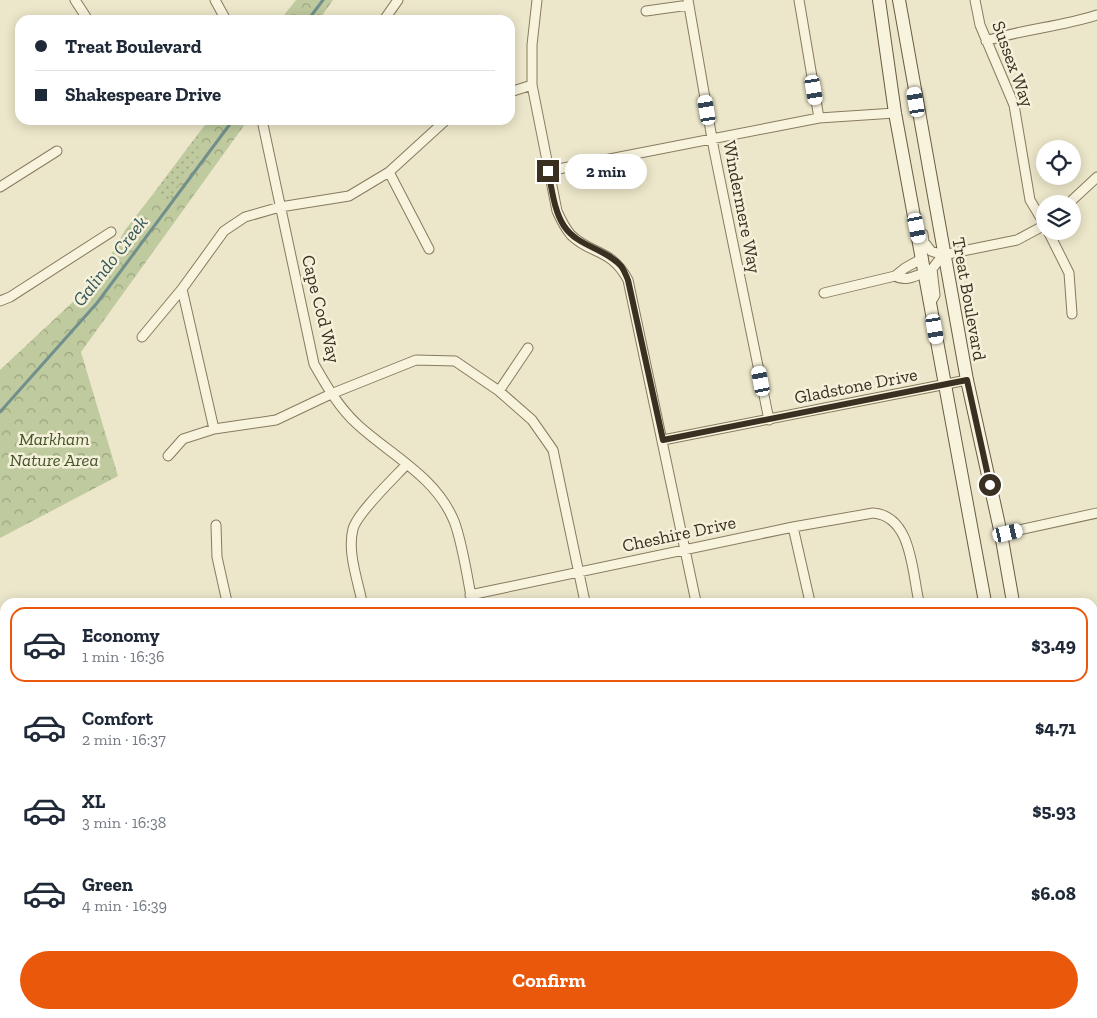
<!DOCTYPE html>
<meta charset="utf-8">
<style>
:root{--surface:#fff;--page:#f2f2f3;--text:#1f2937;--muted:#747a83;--line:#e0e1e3;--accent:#ea580c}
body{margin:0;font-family:"Zilla Slab",serif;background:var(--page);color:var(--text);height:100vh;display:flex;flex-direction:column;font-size:19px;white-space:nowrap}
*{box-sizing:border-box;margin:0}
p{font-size:16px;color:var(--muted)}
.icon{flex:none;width:28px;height:28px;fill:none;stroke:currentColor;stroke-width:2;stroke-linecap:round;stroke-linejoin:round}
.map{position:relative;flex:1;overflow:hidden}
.side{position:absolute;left:0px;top:598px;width:1098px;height:421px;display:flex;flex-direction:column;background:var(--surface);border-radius:15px 15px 0 0;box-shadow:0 2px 12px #0003}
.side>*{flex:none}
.banner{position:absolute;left:15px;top:15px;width:500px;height:110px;border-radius:15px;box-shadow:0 2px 12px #0003;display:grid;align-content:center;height:110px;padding:0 20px;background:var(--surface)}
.controls{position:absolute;left:1036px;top:140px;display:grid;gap:10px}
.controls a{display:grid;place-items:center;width:45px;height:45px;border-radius:50%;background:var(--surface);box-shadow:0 2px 12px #0003;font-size:25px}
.end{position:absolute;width:22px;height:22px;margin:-11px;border:6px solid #393021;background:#fff;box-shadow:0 0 0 2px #fff}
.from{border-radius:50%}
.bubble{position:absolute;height:35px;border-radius:18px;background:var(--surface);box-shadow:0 2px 12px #0003;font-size:16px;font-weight:800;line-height:35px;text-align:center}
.car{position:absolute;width:15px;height:30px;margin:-15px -8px;border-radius:6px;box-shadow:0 0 4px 1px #0007;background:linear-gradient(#fff 24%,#345 0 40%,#fff 0 76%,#345 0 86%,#fff 0)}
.banner b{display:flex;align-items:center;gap:18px;height:48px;font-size:19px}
.banner b+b{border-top:1px solid var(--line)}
.banner i{width:12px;height:12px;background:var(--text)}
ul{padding:9px 0 0;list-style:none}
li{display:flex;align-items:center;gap:15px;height:75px;margin:0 10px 8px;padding:0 10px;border:2px solid transparent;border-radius:15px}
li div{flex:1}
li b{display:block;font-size:19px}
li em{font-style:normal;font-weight:800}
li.selected{border-color:var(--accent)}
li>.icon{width:45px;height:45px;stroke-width:1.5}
.cta{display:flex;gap:10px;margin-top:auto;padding:10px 20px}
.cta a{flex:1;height:58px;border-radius:30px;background:var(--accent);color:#fff;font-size:20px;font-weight:800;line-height:58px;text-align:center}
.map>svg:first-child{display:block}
.grass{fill:url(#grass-dots)}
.forest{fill:url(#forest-crowns)}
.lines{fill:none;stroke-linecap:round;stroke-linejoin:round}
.stream{stroke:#718f8c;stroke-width:3}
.street-casing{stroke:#887a5f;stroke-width:11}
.secondary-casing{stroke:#6a5b42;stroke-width:14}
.street{stroke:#f7f3dd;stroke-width:9}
.secondary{stroke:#f7f3dd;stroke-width:12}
.route{stroke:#393021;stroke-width:6}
.labels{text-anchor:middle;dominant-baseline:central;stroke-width:5;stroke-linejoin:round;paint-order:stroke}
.street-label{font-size:18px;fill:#393021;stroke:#f4f0d9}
.park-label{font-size:18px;font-style:italic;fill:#445529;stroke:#f4f0d9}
.water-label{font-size:19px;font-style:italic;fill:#325558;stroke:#f4f0d9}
</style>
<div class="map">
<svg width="1097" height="1018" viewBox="0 0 1097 1018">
<defs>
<pattern id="grass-dots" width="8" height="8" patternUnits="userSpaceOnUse" patternTransform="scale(1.25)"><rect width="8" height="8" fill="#bfca9e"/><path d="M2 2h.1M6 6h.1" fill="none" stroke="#9ca480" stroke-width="1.8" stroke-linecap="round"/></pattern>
<pattern id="forest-crowns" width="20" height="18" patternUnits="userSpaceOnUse" patternTransform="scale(1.25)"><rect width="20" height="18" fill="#bfca9e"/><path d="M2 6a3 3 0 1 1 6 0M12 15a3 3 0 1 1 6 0" fill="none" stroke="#9ca480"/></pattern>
</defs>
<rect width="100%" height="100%" fill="#ece7ca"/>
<!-- grass -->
<path class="grass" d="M198,134V158L168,201L153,194Z
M5,1000V1014H96L86,1018H0V1002Z"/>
<!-- forest -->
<path class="forest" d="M296,0H333L319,20H280Z
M209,120H248L81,352L118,476L0,538V370L76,299L94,286L125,230L153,194L168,200L198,158V134Z"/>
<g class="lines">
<!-- stream -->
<path class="stream" d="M308,20L323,0
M0,412L97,303L233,120"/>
<defs>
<path id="street" d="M75,0L88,20
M215,0L226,20
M537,0L532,45V85L557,211C561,220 565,228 571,235C591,255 611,248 628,280L696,602
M688,0L714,150L769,420
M799,0L819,118
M975,0L980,25L1014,105L1030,200L1045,225
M646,11L689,5
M384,20L398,0
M986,41C1023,29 1060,27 1097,15
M510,92L532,85
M262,120L314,364C326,385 339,408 358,425C391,455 436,477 454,521C462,541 468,580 472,602
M548,171L819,118L895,113
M389,172L429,249
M0,187L57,151
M1068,204L1097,177
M1048,231L1069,273L1072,314
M923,234L924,242L931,251L943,255L1017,240L1045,225
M895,276L905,268L923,258
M824,293L895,276C905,282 916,276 925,272
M0,301L10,297L111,232
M931,302L935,295L932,269L943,255
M142,337L182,289
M499,391L528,348
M214,429L182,289L224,231L245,217L280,207L349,196L389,172L446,120
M663,440L967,380
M168,456L183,439L214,429L276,420L331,394L416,360L455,361L499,391L532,420L553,450L585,602
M216,525L217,557L227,602
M793,527L810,602
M1001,534L1097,513
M470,595L793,527L873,513C912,516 912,572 919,602
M362,602C358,581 347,552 353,529C357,513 395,477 407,464
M1092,691L1097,690
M0,863L5,875
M0,946L5,956
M33,1014L35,1018
M158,1014L160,1018
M520,1014V1018
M870,1014L871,1018
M1024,1014L1025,1018
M770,1018L788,1014"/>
<path id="secondary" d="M879,0L895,113L985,602
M899,0L967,380L1001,534L1013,602
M1092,800L1097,799
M1092,818H1097
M0,915L5,914
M1063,1014L1064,1018
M1084,1014L1085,1018"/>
</defs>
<!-- street casing -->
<use href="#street" class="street-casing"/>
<!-- secondary casing -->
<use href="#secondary" class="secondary-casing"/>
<!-- street -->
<use href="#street" class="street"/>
<!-- secondary -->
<use href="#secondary" class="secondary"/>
</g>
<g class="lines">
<!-- route -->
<path class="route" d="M548,171C552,189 554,211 564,226C578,247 605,248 621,266C624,270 626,275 628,280L663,440L967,380L990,485"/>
</g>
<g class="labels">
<!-- street labels -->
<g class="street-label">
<text transform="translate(1013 64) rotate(70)">Sussex Way</text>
<text transform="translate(742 207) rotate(79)">Windermere Way</text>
<text transform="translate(969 299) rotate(80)">Treat Boulevard</text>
<text transform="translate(321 309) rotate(76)">Cape Cod Way</text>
<text transform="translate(856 386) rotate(-11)">Gladstone Drive</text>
<text transform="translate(679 534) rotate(-12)">Cheshire Drive</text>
</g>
<!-- park labels -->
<g class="park-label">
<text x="54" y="439">Markham<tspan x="54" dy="21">Nature Area</tspan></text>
</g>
<!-- water labels -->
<g class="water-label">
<text transform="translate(110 261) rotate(-52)">Galindo Creek</text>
</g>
</g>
</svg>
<div class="controls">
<a><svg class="icon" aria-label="locate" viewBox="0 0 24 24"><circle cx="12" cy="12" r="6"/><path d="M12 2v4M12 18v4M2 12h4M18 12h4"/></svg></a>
<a><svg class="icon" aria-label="layers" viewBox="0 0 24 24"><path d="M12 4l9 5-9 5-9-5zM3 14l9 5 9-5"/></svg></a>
</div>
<i class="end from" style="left:990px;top:485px"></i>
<i class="end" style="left:548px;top:171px"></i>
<div class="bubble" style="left:565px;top:154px;width:82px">2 min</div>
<i class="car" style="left:814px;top:90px;rotate:170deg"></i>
<i class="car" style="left:916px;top:102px;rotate:350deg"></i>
<i class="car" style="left:707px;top:110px;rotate:350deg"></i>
<i class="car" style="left:917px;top:228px;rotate:169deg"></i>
<i class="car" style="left:935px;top:329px;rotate:170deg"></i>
<i class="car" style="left:761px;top:381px;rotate:349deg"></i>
<i class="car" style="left:1008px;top:533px;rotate:77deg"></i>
<div class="banner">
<b><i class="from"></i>Treat Boulevard</b>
<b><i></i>Shakespeare Drive</b>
</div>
<section class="side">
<ul>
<li class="selected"><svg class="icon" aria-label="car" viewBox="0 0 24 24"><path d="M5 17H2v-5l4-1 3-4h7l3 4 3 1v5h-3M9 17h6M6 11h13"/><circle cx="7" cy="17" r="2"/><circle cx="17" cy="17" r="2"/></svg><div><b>Economy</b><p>1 min · 16:36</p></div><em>$3.49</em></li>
<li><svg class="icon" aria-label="car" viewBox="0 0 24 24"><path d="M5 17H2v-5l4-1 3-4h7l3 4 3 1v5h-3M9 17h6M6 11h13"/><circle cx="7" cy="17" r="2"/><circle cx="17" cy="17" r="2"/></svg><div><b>Comfort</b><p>2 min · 16:37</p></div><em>$4.71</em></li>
<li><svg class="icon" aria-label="car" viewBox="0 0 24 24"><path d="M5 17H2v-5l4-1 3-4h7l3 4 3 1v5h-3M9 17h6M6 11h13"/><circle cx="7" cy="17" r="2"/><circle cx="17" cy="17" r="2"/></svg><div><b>XL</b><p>3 min · 16:38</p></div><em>$5.93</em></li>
<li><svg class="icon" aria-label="car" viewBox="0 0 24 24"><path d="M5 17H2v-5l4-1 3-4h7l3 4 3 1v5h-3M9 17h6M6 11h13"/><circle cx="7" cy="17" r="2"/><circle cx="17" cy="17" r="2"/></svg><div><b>Green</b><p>4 min · 16:39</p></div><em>$6.08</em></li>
</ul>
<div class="cta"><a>Confirm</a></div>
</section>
</div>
